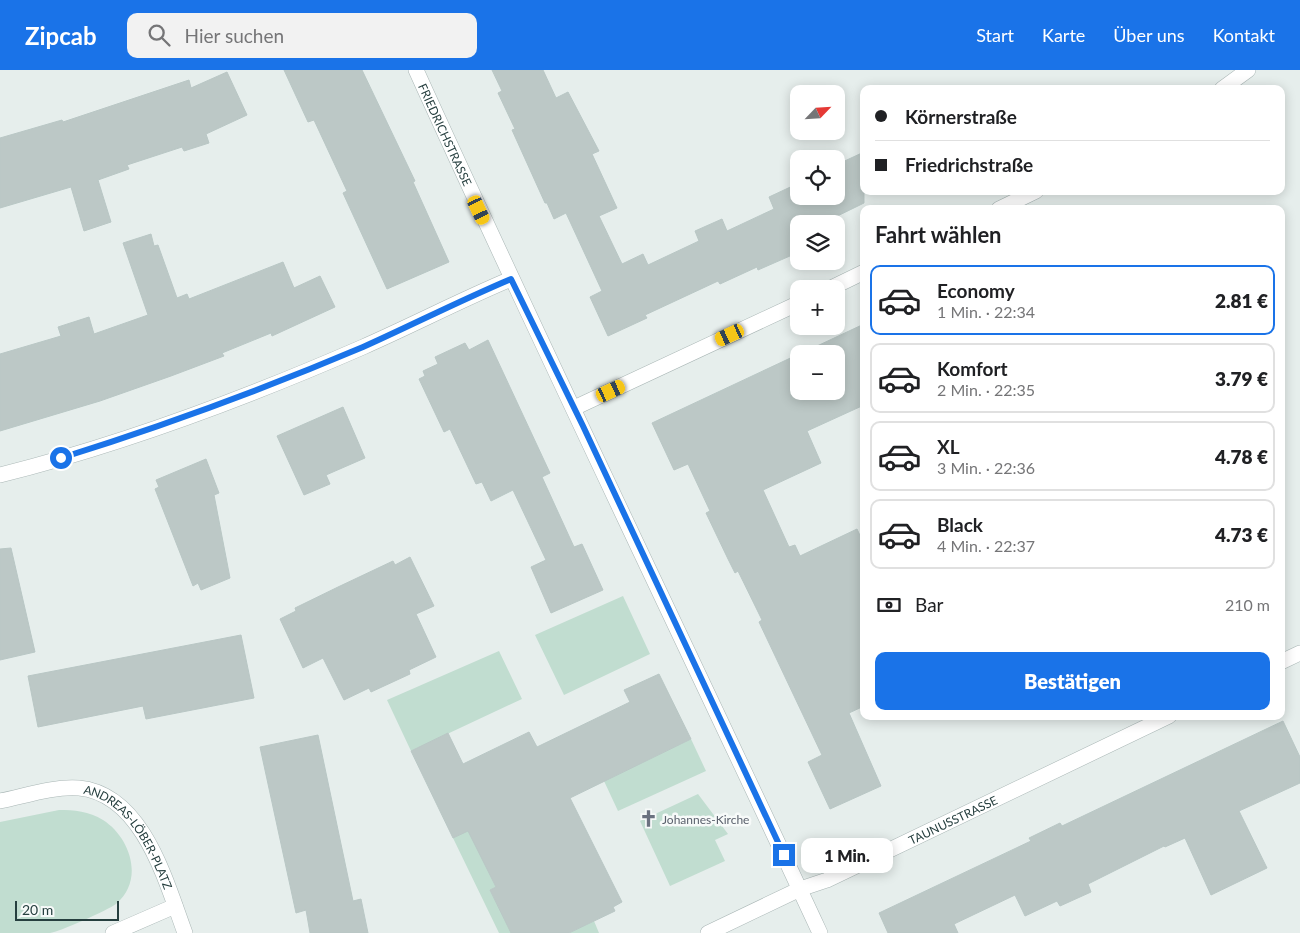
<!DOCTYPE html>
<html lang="de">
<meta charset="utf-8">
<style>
:root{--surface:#fff;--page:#f2f2f2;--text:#202124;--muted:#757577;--line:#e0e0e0;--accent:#1a73e8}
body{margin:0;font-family:Lato,sans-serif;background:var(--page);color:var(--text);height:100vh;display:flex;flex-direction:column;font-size:19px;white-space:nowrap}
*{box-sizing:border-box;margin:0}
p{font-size:16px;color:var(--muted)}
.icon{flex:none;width:28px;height:28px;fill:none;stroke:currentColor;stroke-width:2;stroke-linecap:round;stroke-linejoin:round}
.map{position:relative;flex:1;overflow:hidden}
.panel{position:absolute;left:860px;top:135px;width:425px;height:515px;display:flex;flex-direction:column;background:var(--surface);border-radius:10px;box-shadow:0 2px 12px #0003}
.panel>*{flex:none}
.guide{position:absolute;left:860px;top:15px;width:425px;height:110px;border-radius:10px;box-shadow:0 2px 12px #0003;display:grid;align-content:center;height:110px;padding:0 15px;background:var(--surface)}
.needle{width:32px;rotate:65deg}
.tools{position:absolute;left:790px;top:15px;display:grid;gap:10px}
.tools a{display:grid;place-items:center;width:55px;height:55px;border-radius:10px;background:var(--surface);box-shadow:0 2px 12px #0003;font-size:25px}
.scale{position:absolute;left:15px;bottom:12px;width:104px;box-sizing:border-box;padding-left:5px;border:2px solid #263f3f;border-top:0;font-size:14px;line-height:18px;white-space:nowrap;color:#263f3f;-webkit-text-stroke:4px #f7faf9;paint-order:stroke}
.end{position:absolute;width:22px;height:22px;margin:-11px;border:6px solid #1a73e8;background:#fff;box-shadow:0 0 0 2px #fff}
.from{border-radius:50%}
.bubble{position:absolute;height:35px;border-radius:10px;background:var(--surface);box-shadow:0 2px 12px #0003;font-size:16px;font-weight:800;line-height:35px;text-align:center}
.car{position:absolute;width:15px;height:30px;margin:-15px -8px;border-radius:6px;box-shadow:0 0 4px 1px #0007;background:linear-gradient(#f5c518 24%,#345 0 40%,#f5c518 0 76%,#345 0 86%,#f5c518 0)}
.guide b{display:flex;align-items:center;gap:18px;height:48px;font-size:19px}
.guide b+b{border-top:1px solid var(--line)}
.guide i{width:12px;height:12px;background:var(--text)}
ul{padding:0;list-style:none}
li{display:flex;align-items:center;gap:15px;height:70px;margin:0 10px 8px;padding:0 5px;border:2px solid var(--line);border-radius:10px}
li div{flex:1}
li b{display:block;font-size:19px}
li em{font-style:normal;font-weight:800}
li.selected{border-color:var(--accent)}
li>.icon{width:45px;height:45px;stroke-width:1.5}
h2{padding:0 15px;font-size:22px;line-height:60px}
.pay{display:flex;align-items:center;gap:12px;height:55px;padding:0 15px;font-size:19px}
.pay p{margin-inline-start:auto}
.action{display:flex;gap:10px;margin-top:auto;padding:10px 15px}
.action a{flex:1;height:58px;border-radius:10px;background:var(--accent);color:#fff;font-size:20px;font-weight:800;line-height:58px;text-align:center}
header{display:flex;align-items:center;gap:30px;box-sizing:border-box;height:70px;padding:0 25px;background:var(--accent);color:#fff}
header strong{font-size:24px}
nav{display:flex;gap:28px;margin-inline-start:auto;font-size:18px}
.search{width:350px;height:45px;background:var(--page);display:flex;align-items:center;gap:12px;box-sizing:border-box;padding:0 18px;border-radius:10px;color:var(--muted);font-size:19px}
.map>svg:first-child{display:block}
.green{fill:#c1ddd0}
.building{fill:#bcc8c6;stroke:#b9c7c5}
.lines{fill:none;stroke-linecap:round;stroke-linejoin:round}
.minor-casing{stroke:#a9b6b5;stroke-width:16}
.minor{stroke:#fff;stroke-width:15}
.route{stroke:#1a73e8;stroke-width:6}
.labels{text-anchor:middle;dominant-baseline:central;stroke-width:5;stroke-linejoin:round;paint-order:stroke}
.street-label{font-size:12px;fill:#263f3f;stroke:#f7faf9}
.worship-label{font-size:12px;fill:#5b616d;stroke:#f7faf9;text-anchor:start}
</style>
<header>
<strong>Zipcab</strong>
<div class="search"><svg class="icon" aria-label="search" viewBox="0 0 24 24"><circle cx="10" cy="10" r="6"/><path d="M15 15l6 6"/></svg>Hier suchen</div>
<nav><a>Start</a><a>Karte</a><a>Über uns</a><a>Kontakt</a></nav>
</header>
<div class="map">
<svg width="1300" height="863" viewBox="0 0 1300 863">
<rect width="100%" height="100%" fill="#e6eeec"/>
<!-- green -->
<path class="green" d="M623,526L650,584L564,625L535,565Z
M499,581L522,629L411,681L387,630Z
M691,669L706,701L618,741L604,711Z
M698,724L728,764L715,770L725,791L670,816L640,751Z
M59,740C74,740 89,741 103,750C130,767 145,810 116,834C108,840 59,862 50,863C33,863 16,863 0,863V752Z
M487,751L485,794L496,817L490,820L510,860L515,863H499L453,768Z
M594,851L599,863H569Z"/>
<!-- building -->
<path class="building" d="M284,0H362L415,111L413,112L449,192L387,219L343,123L347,121L314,50L308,52Z
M492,0H543L556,28L568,22L599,81L592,84L617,138L599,146L622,194L643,184L648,195L699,171L695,161L722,149L727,161L774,139L769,127L799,113V126H836V95L864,82V133L821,154H799V182L758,200L757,197L720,214L718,211L645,245L647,248L608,266L590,227L602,221L566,143L554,149L547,133H545L512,60L515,59L498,23L502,21Z
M227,2L247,45L206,64L209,73L184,81L182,77L127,95L129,99L98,110L111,152L84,161L71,117L0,138V68L62,50L63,52L189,10L191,18Z
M151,164L154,176L158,175L177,228L187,224L189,229L283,192L294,218L320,206L335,237L272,266L271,263L222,283L224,286L171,306L100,331L0,361V284L61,266L58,257L89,247L94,264L148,245L123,173Z
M864,254V335L807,361L821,393L763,420L789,477L795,475L800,486L857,459L864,474V636L849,643L881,716L830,739L808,692L822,685L759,552L762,550L738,501L735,503L728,489L706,443L710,441L688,394L674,400L652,353L799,284V321H836V284H800Z
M488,270L550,403L542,407L574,477L582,474L603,520L551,543L531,497L546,490L513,420L491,431L482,412L476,414L450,359L444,362L419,309L425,306L423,301L438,294L435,287L465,273L469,280Z
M343,337L365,388L326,405L330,414L304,425L277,366Z
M206,389L219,423L214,425L230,508L201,520L198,513L193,516L155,419L159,417L156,410Z
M11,478L35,582L0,590V479Z
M410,487L434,536L416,544L436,587L409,600L410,604L371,622L369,618L344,630L323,588L303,598L280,549L296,541L295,538L338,517L393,491L395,495Z
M241,565L254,628L146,649L143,636L38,657L28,606Z
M659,604L691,669L570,728L622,832L613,837L615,841L569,863H511L490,820L496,817L468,761L453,768L411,681L448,663L463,694L529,662L537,677L630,632L624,620Z
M1283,651L1300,687V713L1239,741L1267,798L1211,825L1185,768L1165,777L1164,776L1088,814L1091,822L1060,836L1057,831L1025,846L1015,825L954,854L958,863H888L879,843L1031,771L1029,768L1060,753L1062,756Z
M318,665L353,831L361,829L368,863H310L306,840L296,843L260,677Z"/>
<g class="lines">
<defs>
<g id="minor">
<path id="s1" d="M416,0C547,289 686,575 820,863"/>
<path d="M1222,19L1248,0"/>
<path d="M999,139L1036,121"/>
<path d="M829,219L864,202"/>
<path d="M574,338L799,233"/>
<path d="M0,405C124,374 246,328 363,277C413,255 461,230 511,209"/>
<path d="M1281,592L1300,583"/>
<path id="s2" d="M0,731C25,726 53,716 79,718C143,724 166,812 185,863"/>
<path d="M113,863L175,836"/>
<path id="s3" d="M708,863L800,819L827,810L1169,646"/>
</g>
</defs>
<!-- minor casing -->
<use href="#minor" class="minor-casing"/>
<!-- minor -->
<use href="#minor" class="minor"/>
</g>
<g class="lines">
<!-- route -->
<path class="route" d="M61,388C163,356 264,319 363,277C412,255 461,230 511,209L583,356L784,785"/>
</g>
<!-- icons -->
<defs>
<symbol id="church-bare" viewBox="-9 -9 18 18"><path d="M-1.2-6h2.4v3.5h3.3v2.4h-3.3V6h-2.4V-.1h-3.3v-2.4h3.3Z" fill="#6b7280" stroke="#f7faf9" stroke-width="2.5" paint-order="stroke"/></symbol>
</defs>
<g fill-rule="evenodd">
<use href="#church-bare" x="636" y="736" width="25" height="25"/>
</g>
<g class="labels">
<!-- street labels -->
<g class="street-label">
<text stroke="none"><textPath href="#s1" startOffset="71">FRIEDRICHSTRASSE</textPath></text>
<text stroke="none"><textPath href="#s3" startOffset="270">TAUNUSSTRASSE</textPath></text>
<text stroke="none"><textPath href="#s2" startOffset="154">ANDREAS-LÖBER-PLATZ</textPath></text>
</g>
<!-- worship labels -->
<g class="worship-label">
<text x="662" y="749">Johannes-Kirche</text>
</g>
</g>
</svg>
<div class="tools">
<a><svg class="needle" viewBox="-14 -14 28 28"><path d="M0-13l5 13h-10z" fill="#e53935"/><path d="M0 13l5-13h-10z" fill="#757577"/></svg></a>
<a><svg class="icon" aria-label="locate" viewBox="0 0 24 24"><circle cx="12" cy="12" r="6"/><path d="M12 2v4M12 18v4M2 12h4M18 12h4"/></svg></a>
<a><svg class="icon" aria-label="layers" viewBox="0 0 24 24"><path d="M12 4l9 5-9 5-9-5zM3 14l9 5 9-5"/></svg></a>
<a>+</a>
<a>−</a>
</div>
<div class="scale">20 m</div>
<i class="end from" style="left:61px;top:388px"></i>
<i class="end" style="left:784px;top:785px"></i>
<div class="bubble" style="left:801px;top:768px;width:92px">1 Min.</div>
<i class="car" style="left:479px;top:140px;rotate:155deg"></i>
<i class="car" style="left:730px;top:265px;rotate:245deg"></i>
<i class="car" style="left:611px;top:321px;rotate:65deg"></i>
<div class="guide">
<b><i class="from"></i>Körnerstraße</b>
<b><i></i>Friedrichstraße</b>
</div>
<section class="panel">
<h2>Fahrt wählen</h2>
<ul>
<li class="selected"><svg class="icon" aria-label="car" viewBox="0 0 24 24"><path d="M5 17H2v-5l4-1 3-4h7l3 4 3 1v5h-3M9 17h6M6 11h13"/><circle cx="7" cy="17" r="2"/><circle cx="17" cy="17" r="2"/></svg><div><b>Economy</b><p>1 Min. · 22:34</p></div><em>2.81 €</em></li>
<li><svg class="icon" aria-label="car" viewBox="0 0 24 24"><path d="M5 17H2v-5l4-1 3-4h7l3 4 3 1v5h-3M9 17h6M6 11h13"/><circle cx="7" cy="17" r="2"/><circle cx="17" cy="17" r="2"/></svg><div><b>Komfort</b><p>2 Min. · 22:35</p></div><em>3.79 €</em></li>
<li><svg class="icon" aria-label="car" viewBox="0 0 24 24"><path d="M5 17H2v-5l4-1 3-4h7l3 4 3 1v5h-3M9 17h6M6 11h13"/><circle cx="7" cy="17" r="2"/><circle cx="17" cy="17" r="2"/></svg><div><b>XL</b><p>3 Min. · 22:36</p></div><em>4.78 €</em></li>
<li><svg class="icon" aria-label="car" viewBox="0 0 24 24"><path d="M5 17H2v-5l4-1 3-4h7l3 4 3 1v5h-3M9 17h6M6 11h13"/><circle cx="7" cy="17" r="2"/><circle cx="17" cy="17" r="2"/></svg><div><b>Black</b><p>4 Min. · 22:37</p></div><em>4.73 €</em></li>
</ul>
<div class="pay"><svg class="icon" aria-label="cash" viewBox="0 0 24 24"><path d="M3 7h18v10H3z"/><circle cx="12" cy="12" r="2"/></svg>Bar<p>210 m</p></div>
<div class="action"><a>Bestätigen</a></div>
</section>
</div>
